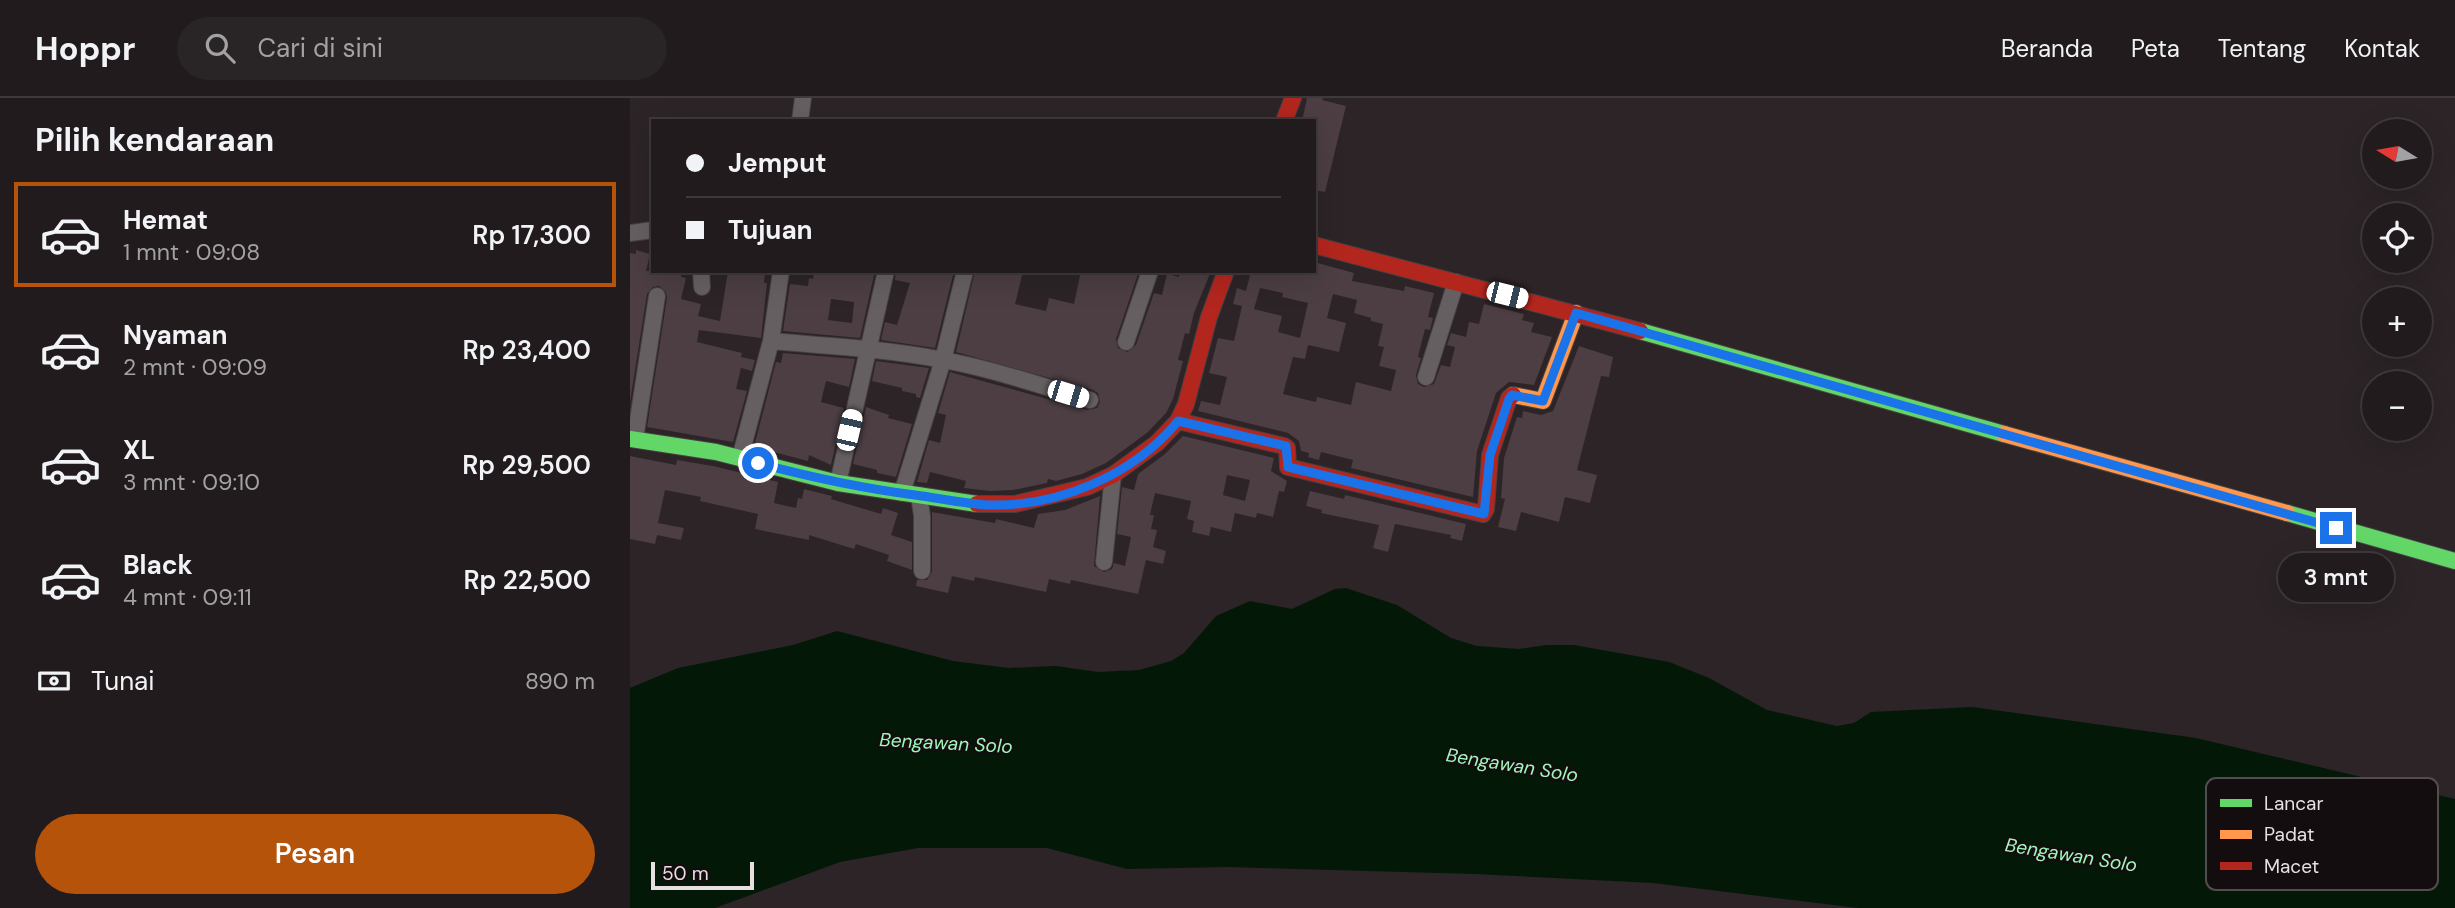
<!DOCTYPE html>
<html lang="id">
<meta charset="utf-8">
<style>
:root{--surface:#211b1d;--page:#292426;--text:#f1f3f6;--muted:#a2a1a4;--line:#3e393b;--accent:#b45309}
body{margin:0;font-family:"DM Sans",sans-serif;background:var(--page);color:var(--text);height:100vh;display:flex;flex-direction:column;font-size:26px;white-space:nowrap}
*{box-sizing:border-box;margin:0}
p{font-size:23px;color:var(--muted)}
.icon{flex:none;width:38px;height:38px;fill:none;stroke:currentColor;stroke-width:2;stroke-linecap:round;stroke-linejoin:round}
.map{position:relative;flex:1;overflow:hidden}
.sheet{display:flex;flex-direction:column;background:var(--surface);width:630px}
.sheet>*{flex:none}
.guide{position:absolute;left:21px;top:21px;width:665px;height:154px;border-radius:0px;box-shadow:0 7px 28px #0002,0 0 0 2px var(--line);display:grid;align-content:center;height:154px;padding:0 35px;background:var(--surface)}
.needle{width:46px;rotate:281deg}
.controls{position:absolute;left:1732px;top:21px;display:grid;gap:14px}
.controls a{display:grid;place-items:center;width:70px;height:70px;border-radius:50%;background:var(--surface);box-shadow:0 7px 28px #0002,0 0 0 2px var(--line);font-size:35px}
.scale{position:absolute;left:21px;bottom:18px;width:103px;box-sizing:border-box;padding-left:7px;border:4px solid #e8dfe1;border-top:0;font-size:19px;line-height:24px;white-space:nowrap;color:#e8dfe1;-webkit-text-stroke:5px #130d0f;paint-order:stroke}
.end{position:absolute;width:32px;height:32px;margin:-16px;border:9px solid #1a73e8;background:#fff;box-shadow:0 0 0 4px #fff}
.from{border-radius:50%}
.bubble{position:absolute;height:49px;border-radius:24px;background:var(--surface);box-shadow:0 7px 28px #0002,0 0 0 2px var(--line);font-size:23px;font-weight:600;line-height:49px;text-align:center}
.car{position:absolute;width:21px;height:42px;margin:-21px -10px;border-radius:9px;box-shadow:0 0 5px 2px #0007;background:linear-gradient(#fff 24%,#345 0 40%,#fff 0 76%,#345 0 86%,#fff 0)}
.guide b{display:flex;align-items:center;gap:24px;height:66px;font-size:26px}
.guide b+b{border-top:2px solid var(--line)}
.guide i{width:18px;height:18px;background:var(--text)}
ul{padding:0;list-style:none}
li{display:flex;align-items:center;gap:21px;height:105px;margin:0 14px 10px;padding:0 21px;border:4px solid transparent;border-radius:0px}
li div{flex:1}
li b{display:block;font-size:26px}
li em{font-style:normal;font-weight:600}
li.selected{border-color:var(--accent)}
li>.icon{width:63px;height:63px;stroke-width:1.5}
h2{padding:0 35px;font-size:32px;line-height:84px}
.pay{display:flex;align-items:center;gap:18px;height:77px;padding:0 35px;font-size:26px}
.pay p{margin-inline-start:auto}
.cta{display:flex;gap:14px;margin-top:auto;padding:14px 35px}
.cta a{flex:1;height:80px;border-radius:42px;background:var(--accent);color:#fff;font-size:28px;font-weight:600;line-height:80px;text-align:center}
header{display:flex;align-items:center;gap:42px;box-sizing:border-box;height:98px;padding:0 35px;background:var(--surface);border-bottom:2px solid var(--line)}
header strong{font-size:33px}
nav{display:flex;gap:38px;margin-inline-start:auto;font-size:24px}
.search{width:490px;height:63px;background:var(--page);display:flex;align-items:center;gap:18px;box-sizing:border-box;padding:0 24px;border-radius:38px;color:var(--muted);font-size:26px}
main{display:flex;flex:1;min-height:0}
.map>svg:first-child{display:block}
.water{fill:#041808}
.building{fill:#4c3e43;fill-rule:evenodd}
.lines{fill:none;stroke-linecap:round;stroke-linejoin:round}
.street-casing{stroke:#464042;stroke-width:18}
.fast-casing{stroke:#464042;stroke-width:18}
.slow-casing{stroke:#464042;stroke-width:18}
.jam-casing{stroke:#464042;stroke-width:18}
.street{stroke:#655f61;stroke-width:16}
.fast{stroke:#63d668;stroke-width:16}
.slow{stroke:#ff974d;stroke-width:16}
.jam{stroke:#b3261e;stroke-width:16}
.route{stroke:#1a73e8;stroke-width:9}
.labels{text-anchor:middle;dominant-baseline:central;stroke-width:5;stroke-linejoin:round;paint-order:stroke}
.water-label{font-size:19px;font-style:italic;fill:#9ff7b9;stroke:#130d0f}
.key{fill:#130d0f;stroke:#534c4e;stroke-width:2}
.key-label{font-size:19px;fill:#e8dfe1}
</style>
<header>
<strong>Hoppr</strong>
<div class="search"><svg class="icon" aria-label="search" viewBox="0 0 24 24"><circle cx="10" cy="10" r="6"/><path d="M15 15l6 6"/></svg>Cari di sini</div>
<nav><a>Beranda</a><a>Peta</a><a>Tentang</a><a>Kontak</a></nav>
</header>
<main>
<section class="sheet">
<h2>Pilih kendaraan</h2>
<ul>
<li class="selected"><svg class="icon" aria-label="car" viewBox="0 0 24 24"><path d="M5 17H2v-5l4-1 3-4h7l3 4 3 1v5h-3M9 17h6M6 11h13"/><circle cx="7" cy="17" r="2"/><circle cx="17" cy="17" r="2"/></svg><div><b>Hemat</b><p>1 mnt · 09:08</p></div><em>Rp 17,300</em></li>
<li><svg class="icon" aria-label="car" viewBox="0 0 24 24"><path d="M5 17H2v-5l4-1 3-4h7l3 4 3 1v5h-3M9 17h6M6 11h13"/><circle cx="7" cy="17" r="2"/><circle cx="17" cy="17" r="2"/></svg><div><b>Nyaman</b><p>2 mnt · 09:09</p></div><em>Rp 23,400</em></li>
<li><svg class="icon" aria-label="car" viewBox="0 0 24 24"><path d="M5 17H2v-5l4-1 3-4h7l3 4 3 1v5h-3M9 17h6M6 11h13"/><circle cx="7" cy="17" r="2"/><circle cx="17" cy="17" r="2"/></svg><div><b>XL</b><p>3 mnt · 09:10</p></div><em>Rp 29,500</em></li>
<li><svg class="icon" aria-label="car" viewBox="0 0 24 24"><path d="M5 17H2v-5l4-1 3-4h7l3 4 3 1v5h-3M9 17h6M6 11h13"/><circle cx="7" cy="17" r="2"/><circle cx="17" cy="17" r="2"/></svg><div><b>Black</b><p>4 mnt · 09:11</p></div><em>Rp 22,500</em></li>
</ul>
<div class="pay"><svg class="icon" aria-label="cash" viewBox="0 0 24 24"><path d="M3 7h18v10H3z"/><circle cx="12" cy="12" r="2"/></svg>Tunai<p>890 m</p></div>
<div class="cta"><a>Pesan</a></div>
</section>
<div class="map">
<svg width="1825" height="810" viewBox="0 0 1825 810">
<rect width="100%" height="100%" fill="#2c2427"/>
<!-- water -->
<path class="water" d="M716,490L767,507L821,540L847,548L889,551L917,547H944L1039,564L1079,580L1137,612L1207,628L1224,625L1241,614L1342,609L1566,640L1825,701V810H1228L1023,785L844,776L597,769L497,771L417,750H288L210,764L85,810H0V590L48,570L163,547L207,533L323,563L379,570L426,568L468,574L509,572L541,563L554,555L586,518L620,503L662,511L705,491Z"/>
<!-- building -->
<path class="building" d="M677,0H693L692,2L716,8L695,94L684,92V23H672Z
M6,152L20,156L16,173H52L51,179L56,180L51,201L71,206L68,218L90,223L98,173H135L134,185H137L131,240L69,232L67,244L112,255L111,259L125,262L122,273L111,270L106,291L117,293L103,344L17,329L37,200L36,194L29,188L23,189L17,196L0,304V155L6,156Z
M684,164L724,175L722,183L774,193L775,188L804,195L798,219L803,220L800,232L795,231L788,259L791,260L786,277L788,286L794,289L804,286L811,267L820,269L825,249L817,247L821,235L836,239L839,224L849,226L854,206L894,216L892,222L904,225L901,234L922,239L904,287L879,284L866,295L847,353L843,399L721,370L723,362L691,354L689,362L678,359L679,355L671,353L669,343L658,335L568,313L571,303L590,307L597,279L579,275L588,240L604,243L612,208L603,206L607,190L616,193L621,173H684ZM630,190L653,195L652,199L678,205L670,240L648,234L652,218L624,211ZM703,196L727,202L724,215L741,220V223L753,226L748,248L754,249L749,268L766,272L761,293L726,284L721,307L687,299L686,304L653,296L663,259L675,261L678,247L709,254L716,225L697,220Z
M184,173H225L244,177L230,240L153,233L160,186L178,188L179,180L183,181ZM201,201L224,204L222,225L198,222Z
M266,173H324L305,250L251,242L255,224L267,227L280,185L265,182Z
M345,173H393L385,206L416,213L419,200L444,206L451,173H509L486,241L488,250L497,254L506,247L524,195L532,197L537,176L549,179L550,173H581L564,215L559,236L555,235L548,262L553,263L543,301L536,315L518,334L476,365L452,376L426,383L418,381L417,385L383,392L360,393L334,390L336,383L300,374L297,385L287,384L299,342L310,345L316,317L308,315L320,274L457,312L467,310L470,304L468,295L463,292L326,254Z
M949,248L983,259L979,279L971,278L947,372L967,377L960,405L935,399L929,424L891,414L886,433L868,429L875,401L871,400L874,360L887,319L892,320L893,313L911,317L923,313Z
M153,255L225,261L219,289L196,283L191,304L214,310L201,367L179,357L178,363L124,349L146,264L151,265Z
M246,263L299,270L290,300L286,299V296L272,293V290L242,283Z
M236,309L259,317L258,320L282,326L266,379L247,375V372L223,366Z
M553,338L644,360L641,373L657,383L654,394L649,393L643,419L627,415L626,420L605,415L601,434L581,429L579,438L562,434L564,423L557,421L561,403L525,395L520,417H524L521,431L527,432L523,449L536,453L533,466L516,462L508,496L441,482L440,486L419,481L416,494L345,479L344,483L322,478L318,495L286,488L287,482H297L302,474V414L365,425L366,421L404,430L408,416L435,412L470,398L464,468L474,474L482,471L484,465L495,468L501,439L487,436L492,389L504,392L508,376L535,356ZM597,377L620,382L615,403L593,397Z
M0,358L46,367L47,362L83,368L148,384L144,405L166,410L168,400L172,401L174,391L202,398L201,401L251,416L253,410L268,415L261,437L282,444V472L257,463L259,457L226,446L224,451L179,437V442L125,431L128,416L70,403L71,399L35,392L28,425L54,430L51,442L27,437L25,446L0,441Z
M680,393L714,401L715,397L836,426L832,443L820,440L821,437L765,426L758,454L743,450L749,427L691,415L692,412L676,408Z"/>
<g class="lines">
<defs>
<path id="street" d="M170,23L173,0
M0,135L23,132
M71,173L72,189
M141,243C198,248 257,251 313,262C363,271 411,288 460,302
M496,244L520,173
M796,279L826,184
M5,341L27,198
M110,360L141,243L151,173
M208,385L256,173
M272,395L313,262L335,173
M289,397L292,418V473
M474,464L483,377"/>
<path id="fast" d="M1010,233L1374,336
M0,341L86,354L208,385L347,406
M1657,415L1825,463"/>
<path id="slow" d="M883,297L913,303L946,215
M1374,336L1657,415"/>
<path id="jam" d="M654,23L663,0
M684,147L1010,233
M548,323L654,348L657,350L658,369L853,416L856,411L860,357L879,300L883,297
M347,406H385L457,389L483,377L527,345L548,323L556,306L579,219L596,173"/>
</defs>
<!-- street casing -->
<use href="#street" class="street-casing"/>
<!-- fast casing -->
<use href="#fast" class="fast-casing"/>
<!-- slow casing -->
<use href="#slow" class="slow-casing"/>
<!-- jam casing -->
<use href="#jam" class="jam-casing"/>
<!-- street -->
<use href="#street" class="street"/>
<!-- fast -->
<use href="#fast" class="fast"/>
<!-- slow -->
<use href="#slow" class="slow"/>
<!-- jam -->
<use href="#jam" class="jam"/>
</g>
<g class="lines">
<!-- route -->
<path class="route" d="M128,365C180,379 231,390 285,397C309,400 334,406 359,407C428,409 504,377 548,323L656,348L658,369L854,416L860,357L879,301L882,297L913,303L946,215L1706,430"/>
</g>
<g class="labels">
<!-- water labels -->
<g class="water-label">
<text transform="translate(316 645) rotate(3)">Bengawan Solo</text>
<text transform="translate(882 667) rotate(9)">Bengawan Solo</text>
<text transform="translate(1441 757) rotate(9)">Bengawan Solo</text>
</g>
</g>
<!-- legend -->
<rect x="1576" y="680" width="232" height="112" rx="10" class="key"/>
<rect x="1590" y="701" width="32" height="8" fill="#63d668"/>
<rect x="1590" y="732" width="32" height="9" fill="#ff974d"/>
<rect x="1590" y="764" width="32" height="8" fill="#b3261e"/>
<g class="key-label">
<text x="1634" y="712">Lancar</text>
<text x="1634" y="743">Padat</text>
<text x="1634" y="775">Macet</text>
</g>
</svg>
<div class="controls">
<a><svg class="needle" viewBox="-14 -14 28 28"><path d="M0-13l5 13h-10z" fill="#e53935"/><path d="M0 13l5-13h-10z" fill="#a2a1a4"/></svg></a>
<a><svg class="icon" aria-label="locate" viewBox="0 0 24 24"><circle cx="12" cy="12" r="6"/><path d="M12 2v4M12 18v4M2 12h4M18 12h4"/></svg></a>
<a>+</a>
<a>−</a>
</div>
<div class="scale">50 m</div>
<i class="end from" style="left:128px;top:365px"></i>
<i class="end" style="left:1706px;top:430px"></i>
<div class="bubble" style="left:1648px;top:455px;width:116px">3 mnt</div>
<i class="car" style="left:877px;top:197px;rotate:104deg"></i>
<i class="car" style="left:438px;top:296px;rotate:107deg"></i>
<i class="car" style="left:219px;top:332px;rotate:13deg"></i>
<div class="guide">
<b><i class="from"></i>Jemput</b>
<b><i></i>Tujuan</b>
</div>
</div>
</main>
